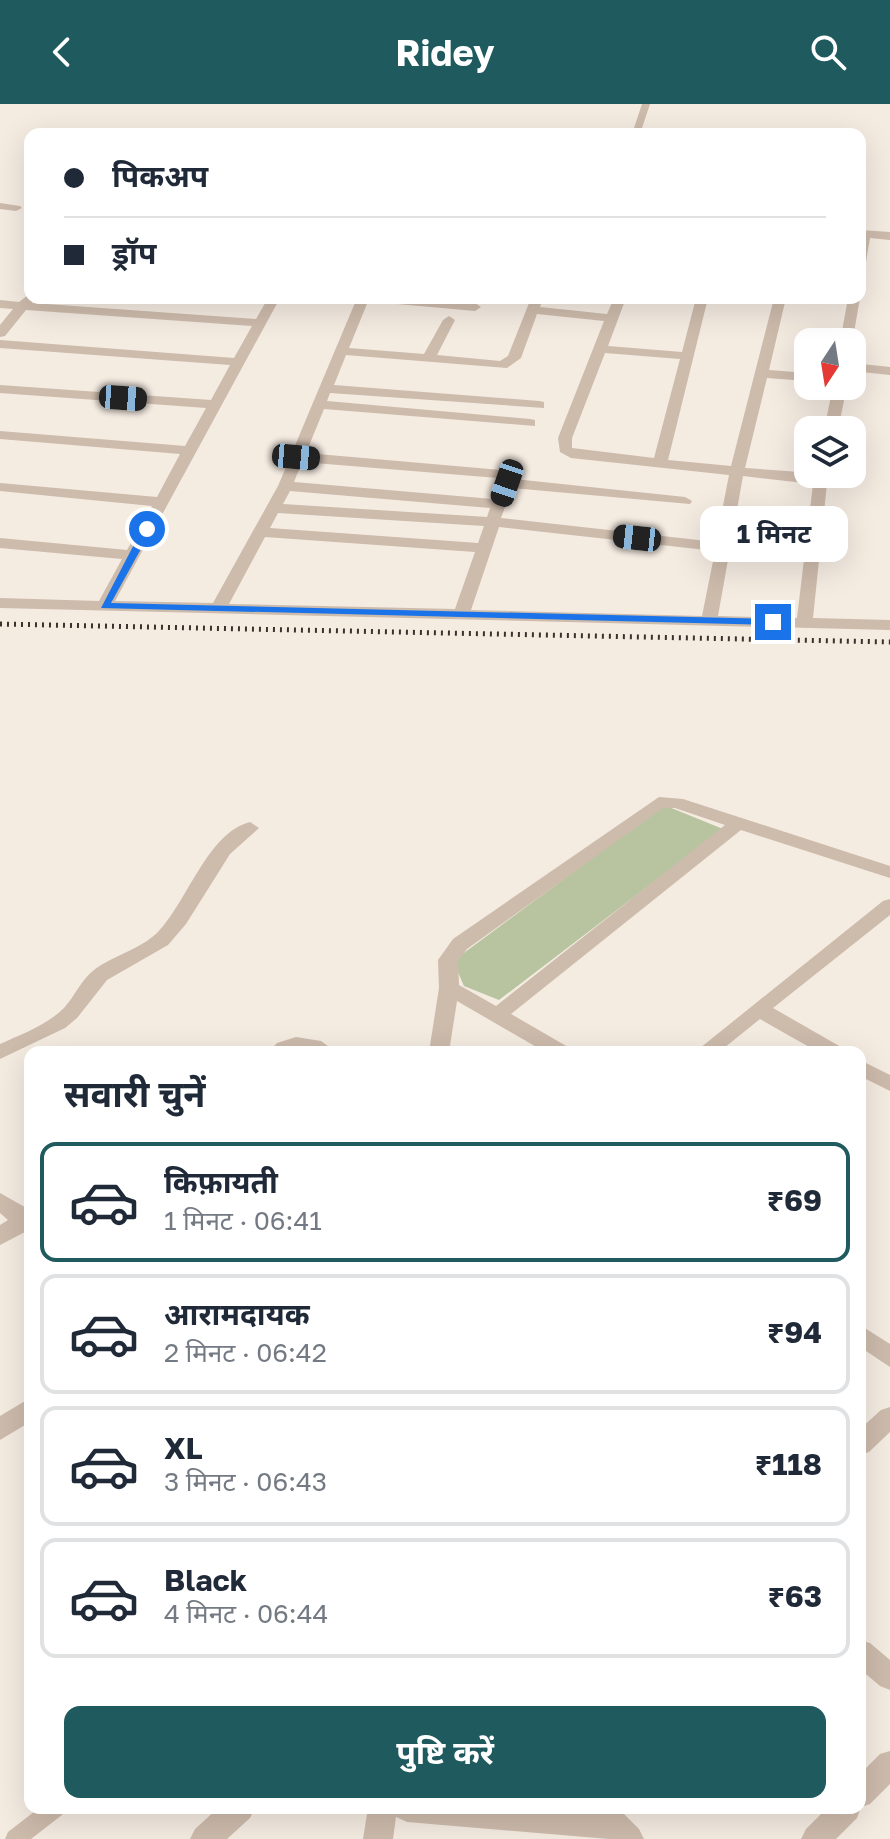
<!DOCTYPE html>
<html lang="hi">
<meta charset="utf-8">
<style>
:root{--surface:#fff;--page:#f2f2f3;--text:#1f2937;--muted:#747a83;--line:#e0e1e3;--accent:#1f5a5e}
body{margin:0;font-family:"Golos Text","Noto Sans Devanagari",sans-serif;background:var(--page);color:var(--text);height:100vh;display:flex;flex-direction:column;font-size:30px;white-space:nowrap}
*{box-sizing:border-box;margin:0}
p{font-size:26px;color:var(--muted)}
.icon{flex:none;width:44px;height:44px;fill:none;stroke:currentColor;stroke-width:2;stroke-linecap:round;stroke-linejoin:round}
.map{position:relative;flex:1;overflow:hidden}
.details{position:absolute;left:24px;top:942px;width:842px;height:768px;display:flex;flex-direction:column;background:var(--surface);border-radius:16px;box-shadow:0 8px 32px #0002}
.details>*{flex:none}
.top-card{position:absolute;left:24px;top:24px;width:842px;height:176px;border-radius:16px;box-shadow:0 8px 32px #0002;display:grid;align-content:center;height:176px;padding:0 40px;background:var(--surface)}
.needle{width:52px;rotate:192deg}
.buttons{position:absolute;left:794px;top:224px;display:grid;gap:16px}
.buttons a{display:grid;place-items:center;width:72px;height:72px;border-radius:16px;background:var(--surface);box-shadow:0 8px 32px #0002;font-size:40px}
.end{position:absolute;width:36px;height:36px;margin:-18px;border:10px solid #1a73e8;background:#fff;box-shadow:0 0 0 4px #fff}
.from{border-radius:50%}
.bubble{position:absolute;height:56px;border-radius:16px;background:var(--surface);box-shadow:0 8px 32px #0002;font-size:26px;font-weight:700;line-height:56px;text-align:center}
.car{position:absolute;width:24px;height:48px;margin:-24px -12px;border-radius:10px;box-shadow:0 0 6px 2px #0007;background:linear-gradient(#222 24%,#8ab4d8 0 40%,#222 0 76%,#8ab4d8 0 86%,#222 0)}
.top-card b{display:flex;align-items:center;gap:28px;height:76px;font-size:30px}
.top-card b+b{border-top:2px solid var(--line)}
.top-card i{width:20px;height:20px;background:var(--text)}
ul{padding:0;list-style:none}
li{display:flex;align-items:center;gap:24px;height:120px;margin:0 16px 12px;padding:0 24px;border:4px solid var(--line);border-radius:16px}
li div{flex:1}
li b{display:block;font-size:30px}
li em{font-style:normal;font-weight:700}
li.active{border-color:var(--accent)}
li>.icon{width:72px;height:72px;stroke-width:1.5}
h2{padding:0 40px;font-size:36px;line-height:96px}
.button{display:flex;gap:16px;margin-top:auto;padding:16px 40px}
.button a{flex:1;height:92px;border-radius:16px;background:var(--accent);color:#fff;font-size:32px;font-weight:700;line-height:92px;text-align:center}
header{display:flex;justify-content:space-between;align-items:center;height:104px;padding:0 40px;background:var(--accent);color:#fff;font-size:36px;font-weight:700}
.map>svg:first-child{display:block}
.green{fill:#b8c4a0}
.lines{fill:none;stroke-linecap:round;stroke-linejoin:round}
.lane{fill:#cdbbac;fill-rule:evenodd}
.street{fill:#cdbbac;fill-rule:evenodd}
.rail{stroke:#3b302b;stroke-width:5;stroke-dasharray:2 5;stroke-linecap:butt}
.route{fill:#1a73e8}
</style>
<header><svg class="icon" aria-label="back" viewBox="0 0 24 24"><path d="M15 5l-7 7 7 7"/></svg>Ridey<svg class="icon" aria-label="search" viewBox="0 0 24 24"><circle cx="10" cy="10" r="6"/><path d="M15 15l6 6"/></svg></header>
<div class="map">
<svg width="890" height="1735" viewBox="0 0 890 1735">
<rect width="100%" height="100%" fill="#f4ebe1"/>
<!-- green -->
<path class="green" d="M664,701L723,725L499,896L464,882L453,857Z"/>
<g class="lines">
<!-- lane -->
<path class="lane" d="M642,0H650L640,30H632Z
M39,1704H65L62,1711L31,1735H5L8,1728Z"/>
<!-- street -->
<path class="street" d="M0,99L20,102L22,104L16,107L0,105Z
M860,126L890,128V136L870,134L866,158L860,162Z
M28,191L34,195L32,199L256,215L268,194H280L115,497L213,499L278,382L357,194H417L475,199L481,203L475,207L375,198L369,195L349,244L424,250L443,216L449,212L455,216L437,251L500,257L508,252L531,194H543L540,203L607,210L614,194H626L608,242L682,248L696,194H708L668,356L731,362L774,194H786L769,266L808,269V277L767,274L745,364L828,370L813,514L890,516V526L0,504V494L99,497L122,455L0,444V434L127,446L152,402L0,387V379L157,393L180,350L0,335V327L185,342L206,304L0,289V281L211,296L230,261L0,244V236L234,254L252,222L26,206L5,232L0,233V221L13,205L0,204V196L19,198ZM537,210L604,217L558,334L560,348L571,354L729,371L716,438L501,414L512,384L690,400L692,397L685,393L514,375L513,370L501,366L306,349L324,305L535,322V316L530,315L327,297L330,289L544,304V298L539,297L334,281L346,251L507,264L521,254ZM605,249L680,255L654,354L572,344V334ZM302,358L498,374L500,375L493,395L294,378ZM743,372L813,380L797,514L718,512ZM290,387L490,404L487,413L283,400ZM278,409L484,422L478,439L270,424ZM499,423L715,447L702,512L471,506ZM265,433L475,448L455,505L229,500Z
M848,194H860L852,240L840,238Z
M852,259L890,263V271L852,267Z
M833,282H847L838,326H824Z
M659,693L683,695L890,762V774L741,726L511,910L568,943L571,948H545L457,897L449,948H429L439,884L438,856L453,835ZM663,704H675L725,721L496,902L459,881L458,857L467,845Z
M250,718L259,724L230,750L186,820L168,841L107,876L77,914L65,924L0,955V940C22,930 47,921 64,904C75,892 81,876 94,866C114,851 139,846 157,829C187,799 207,729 250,718Z
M890,795V811L773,904L841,943L844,948H818L760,915L719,948H695L883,797Z
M296,933L321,937L336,948H268L277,939Z
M860,956L890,971V987L860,972Z
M0,1089L30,1106V1130L25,1128L0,1141V1121L8,1116L0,1109Z
M860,1221L890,1240V1263L860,1243Z
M30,1294V1318L0,1336V1312Z
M890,1303V1328L869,1348L860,1351V1325L881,1306Z
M860,1536L870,1539L890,1556V1586L880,1582L860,1565Z
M890,1647V1680L870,1700L861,1703L857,1714L836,1735H801L806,1725L827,1704H860V1670L880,1650Z
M218,1704H255L250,1714L227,1735H190L195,1725Z
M368,1704H618L639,1725L644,1735H609L407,1718L396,1713L393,1735H363Z"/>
<!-- rail -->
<path class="rail" d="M0,520L890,538"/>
</g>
<!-- route -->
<path class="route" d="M147,422L152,425L111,499L773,515L778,518L773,521L101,504L142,425Z"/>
</svg>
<div class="buttons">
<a><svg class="needle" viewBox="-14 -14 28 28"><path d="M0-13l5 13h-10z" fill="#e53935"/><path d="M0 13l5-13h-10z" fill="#747a83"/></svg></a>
<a><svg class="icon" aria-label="layers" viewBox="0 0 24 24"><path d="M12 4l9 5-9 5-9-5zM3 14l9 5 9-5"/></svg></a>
</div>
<i class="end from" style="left:147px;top:425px"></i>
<i class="end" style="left:773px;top:518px"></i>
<div class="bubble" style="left:700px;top:402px;width:148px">1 मिनट</div>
<i class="car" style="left:123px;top:294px;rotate:94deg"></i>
<i class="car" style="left:296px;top:353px;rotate:95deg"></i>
<i class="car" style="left:507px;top:379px;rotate:199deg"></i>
<i class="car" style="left:637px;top:434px;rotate:276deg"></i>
<div class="top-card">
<b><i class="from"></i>पिकअप</b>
<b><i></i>ड्रॉप</b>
</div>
<section class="details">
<h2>सवारी चुनें</h2>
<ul>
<li class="active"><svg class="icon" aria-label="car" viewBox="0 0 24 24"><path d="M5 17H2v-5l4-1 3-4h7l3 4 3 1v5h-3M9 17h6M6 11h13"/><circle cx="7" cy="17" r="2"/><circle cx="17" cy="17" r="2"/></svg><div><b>किफ़ायती</b><p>1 मिनट · 06:41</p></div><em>₹69</em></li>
<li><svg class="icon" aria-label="car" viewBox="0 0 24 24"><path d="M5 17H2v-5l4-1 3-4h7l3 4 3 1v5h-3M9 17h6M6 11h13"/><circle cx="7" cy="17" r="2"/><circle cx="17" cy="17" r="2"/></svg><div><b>आरामदायक</b><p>2 मिनट · 06:42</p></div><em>₹94</em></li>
<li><svg class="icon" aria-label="car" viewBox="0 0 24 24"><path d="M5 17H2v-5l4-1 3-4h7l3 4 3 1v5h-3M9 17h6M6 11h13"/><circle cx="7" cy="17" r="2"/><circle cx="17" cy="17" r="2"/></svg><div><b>XL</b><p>3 मिनट · 06:43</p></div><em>₹118</em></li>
<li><svg class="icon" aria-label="car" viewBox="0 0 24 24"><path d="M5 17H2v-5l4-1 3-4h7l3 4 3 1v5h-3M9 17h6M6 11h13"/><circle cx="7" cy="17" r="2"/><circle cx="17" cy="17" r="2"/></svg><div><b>Black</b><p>4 मिनट · 06:44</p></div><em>₹63</em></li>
</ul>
<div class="button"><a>पुष्टि करें</a></div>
</section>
</div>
